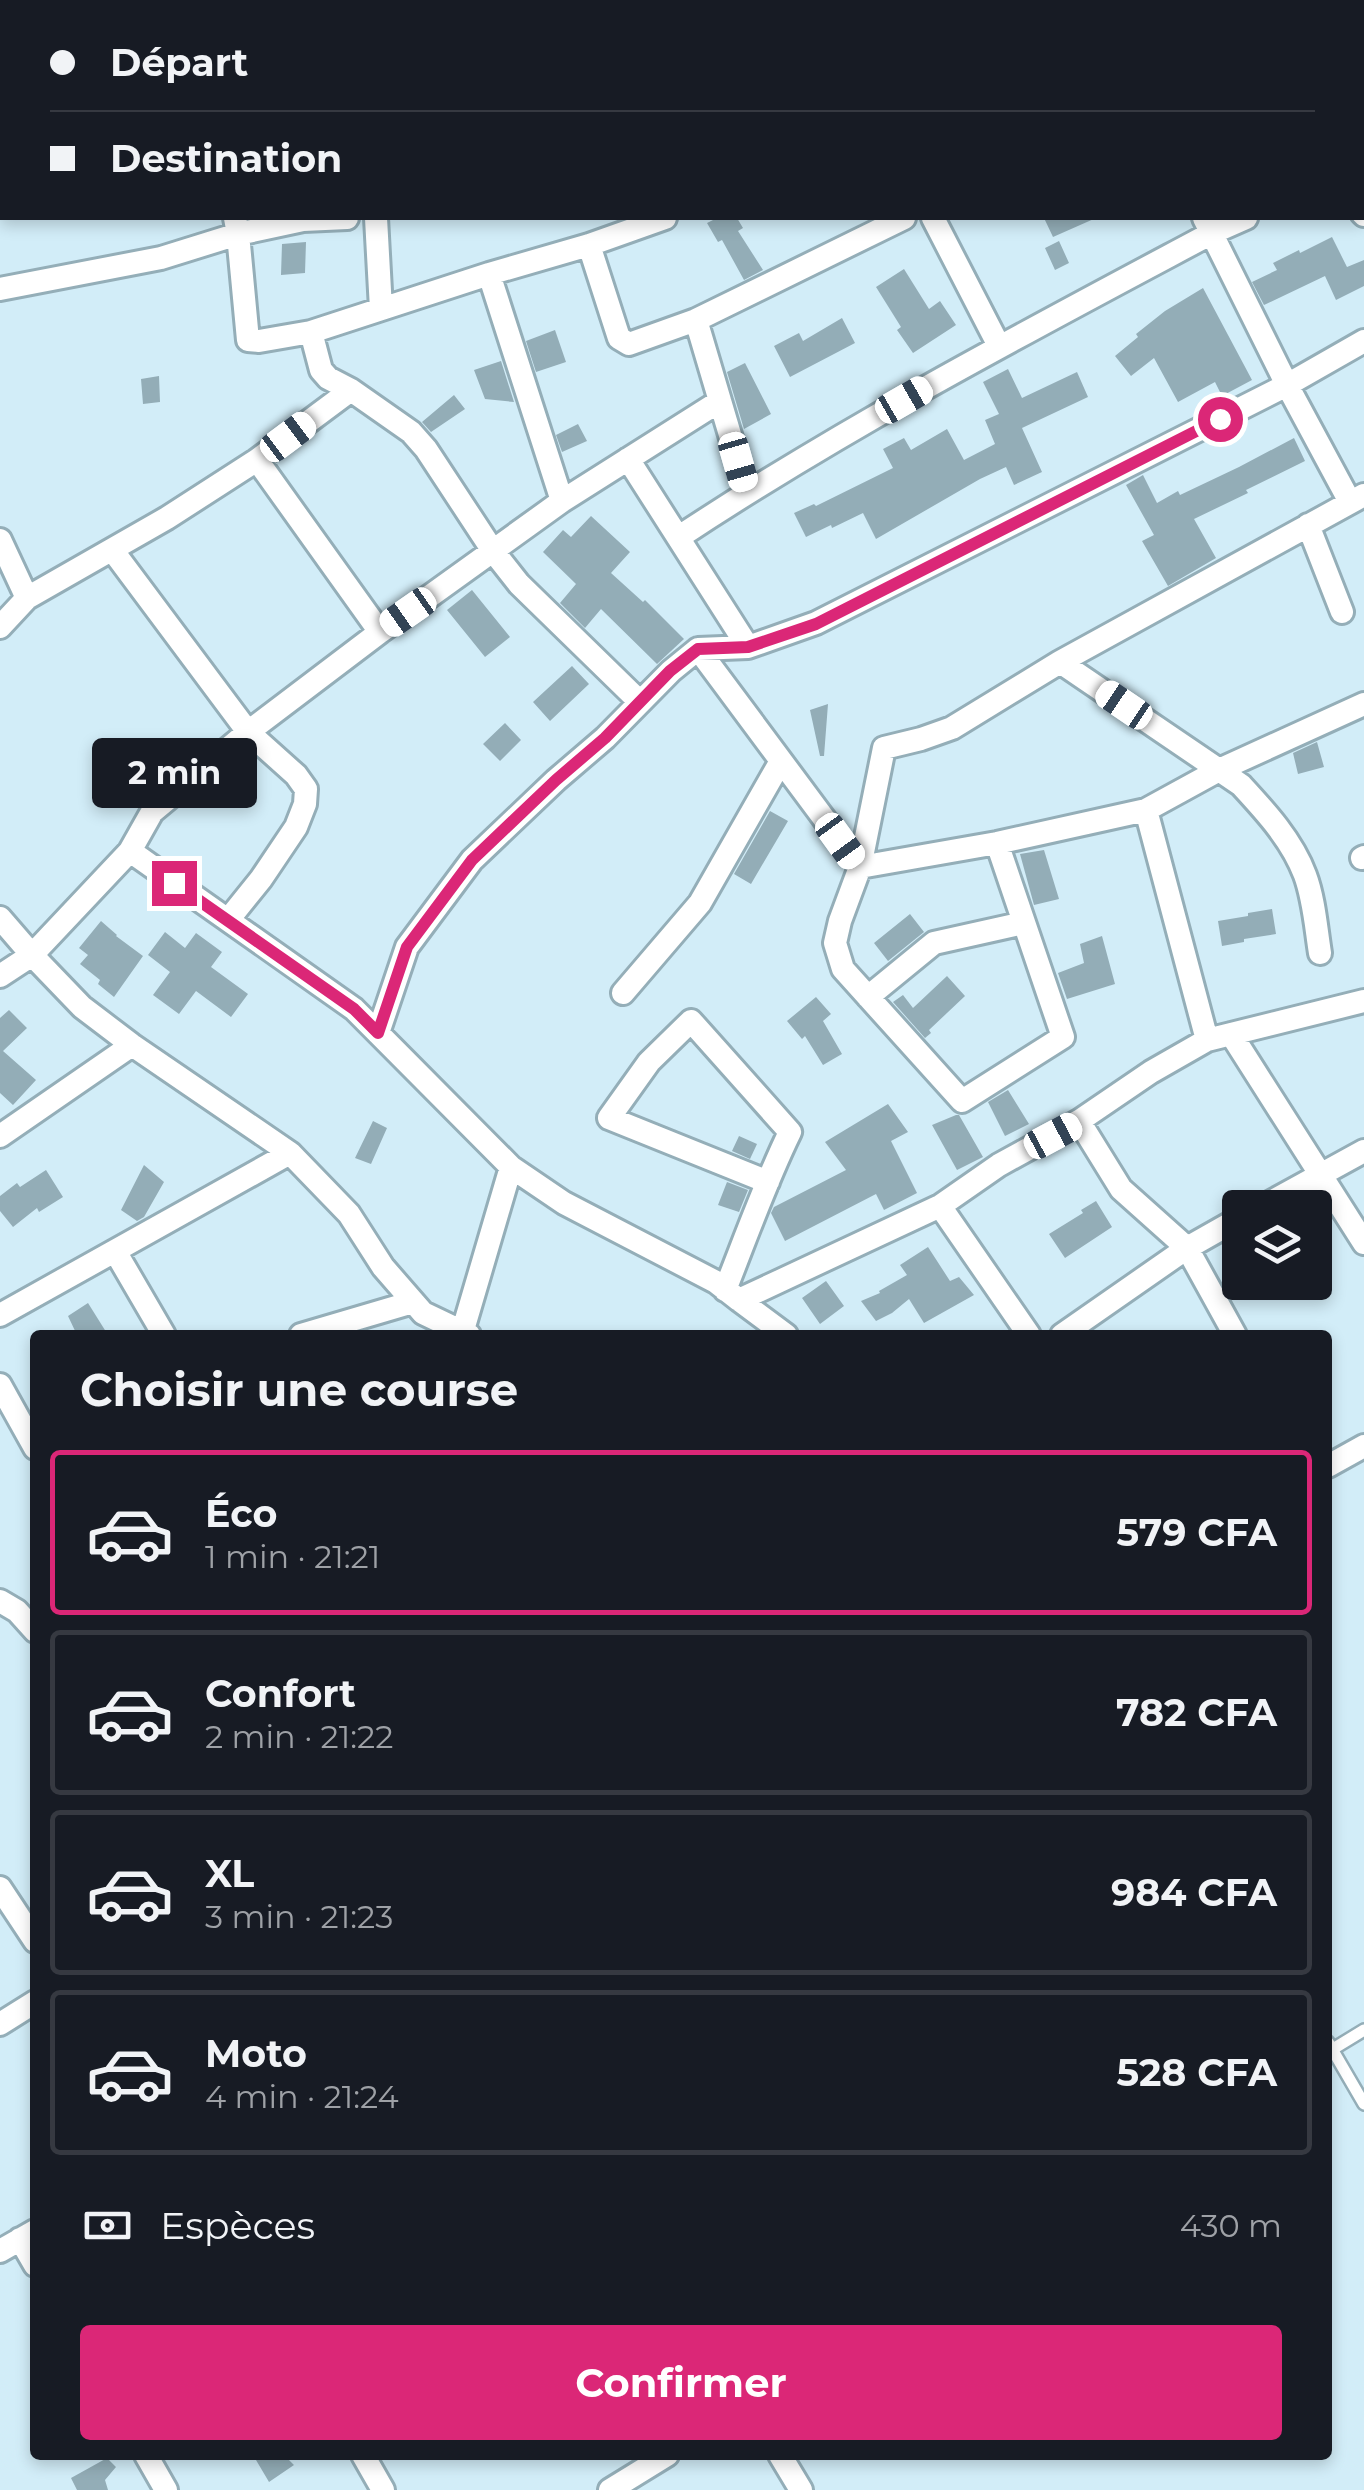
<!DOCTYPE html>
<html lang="fr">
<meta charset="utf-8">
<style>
:root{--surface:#171b24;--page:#242831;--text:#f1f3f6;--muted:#9ea1a6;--line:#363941;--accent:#db2777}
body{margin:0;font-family:Montserrat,sans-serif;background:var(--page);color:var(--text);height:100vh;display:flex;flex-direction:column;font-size:38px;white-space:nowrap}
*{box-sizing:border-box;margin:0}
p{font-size:32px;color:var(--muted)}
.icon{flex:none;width:55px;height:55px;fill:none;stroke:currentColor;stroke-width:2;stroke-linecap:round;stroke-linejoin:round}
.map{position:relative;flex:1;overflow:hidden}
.sheet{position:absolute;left:30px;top:1330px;width:1302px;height:1130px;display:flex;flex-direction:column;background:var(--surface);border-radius:10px;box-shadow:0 5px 15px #0003}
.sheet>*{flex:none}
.guide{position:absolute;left:0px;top:0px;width:1365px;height:220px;box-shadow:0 5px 15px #0003;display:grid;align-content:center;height:220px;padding:0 50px;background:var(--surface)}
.controls{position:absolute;left:1222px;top:1190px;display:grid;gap:20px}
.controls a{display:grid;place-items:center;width:110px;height:110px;border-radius:10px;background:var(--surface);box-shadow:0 5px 15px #0003;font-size:50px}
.end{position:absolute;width:45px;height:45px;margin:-22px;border:12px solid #db2777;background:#fff;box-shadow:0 0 0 5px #fff}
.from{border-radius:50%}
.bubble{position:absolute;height:70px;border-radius:10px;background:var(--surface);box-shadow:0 5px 15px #0003;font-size:32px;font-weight:700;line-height:70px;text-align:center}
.car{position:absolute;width:30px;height:60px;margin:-30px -15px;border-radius:12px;box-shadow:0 0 8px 2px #0007;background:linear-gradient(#fff 24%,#345 0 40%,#fff 0 76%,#345 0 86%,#fff 0)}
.guide b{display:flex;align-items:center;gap:35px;height:95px;font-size:38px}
.guide b+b{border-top:2px solid var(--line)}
.guide i{width:25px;height:25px;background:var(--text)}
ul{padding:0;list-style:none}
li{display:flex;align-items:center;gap:30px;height:165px;margin:0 20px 15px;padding:0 30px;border:5px solid var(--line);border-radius:10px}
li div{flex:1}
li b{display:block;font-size:38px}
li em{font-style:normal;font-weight:700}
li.selected{border-color:var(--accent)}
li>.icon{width:90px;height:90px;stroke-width:1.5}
h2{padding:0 50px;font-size:45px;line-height:120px}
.pay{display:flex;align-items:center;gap:25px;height:110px;padding:0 50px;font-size:38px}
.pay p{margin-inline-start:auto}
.cta{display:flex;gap:20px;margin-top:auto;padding:20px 50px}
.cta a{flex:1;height:115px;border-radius:10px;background:var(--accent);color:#fff;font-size:40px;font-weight:700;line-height:115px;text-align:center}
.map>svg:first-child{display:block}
.building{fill:#93adb7}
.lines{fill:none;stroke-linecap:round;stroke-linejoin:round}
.lane-casing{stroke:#94aeb8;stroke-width:16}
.street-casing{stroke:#94aeb8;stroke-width:28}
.lane{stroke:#fff;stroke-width:11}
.street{stroke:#fff;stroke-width:22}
.route{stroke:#db2777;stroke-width:12}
</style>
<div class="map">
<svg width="1364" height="2490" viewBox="0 0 1364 2490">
<rect width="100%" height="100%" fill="#d2edf8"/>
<!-- building -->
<path class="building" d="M717,218H737L743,228L738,231L763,270L744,280L722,240L718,242L707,223Z
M1044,218H1096L1053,237Z
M1332,237L1347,267L1364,260V286L1336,300L1325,276L1264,305L1252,282L1277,270L1273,263L1299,250L1300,253Z
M1059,241L1069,263L1055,270L1045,248Z
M306,242L305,273L281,275L282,244Z
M904,269L929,309L940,301L956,325L913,353L897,330L901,327L876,287Z
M1203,288L1252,380L1222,396L1215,382L1178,402L1154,358L1131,376L1115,356L1138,337L1136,334L1165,311Z
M842,318L855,343L790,377L774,346L799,333L803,341Z
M555,330L566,362L536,372L526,341Z
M501,361L514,402L485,399L474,370Z
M745,363L771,414L744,429L727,372Z
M1008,369L1022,398L1077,372L1088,397L1022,428L1042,472L1014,485L1006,467L980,479L876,539L863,513L832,528L831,525L806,537L794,513L814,504L816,506L893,468L883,449L904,438L911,450L947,429L964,460L995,444L985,420L999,414L983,382Z
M159,376L160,402L143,404L141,379Z
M454,395L465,409L431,432L422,422Z
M578,424L587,441L562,452L556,435Z
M1294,438L1305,461L1246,490L1248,493L1194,519L1216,558L1168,586L1142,541L1154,535L1126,485L1143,475L1157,503L1178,491L1180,495L1239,467Z
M591,516L630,552L611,573L643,602L645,600L684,639L657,664L601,609L585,628L560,603L576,584L543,552L563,530L571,537Z
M472,590L510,637L485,657L447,610Z
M572,666L589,684L550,721L533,702Z
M828,704L824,756H820L810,710Z
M505,723L521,740L500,761L483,744Z
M1317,742L1324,767L1298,774L1293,753Z
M770,811L788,821L751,884L734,874Z
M1044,850L1059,899L1034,905L1020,854Z
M1272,909L1276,934L1244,939V942L1222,946L1218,921L1248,916V913Z
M910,914L924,932L888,961L874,943Z
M101,921L117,935L116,936L143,956L114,997L98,984L100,980L80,964L88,955L79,948Z
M165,932L185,948L196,933L222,952L211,967L248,994L231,1017L196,991L179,1014L153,995L170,972L148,955Z
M1102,936L1115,984L1067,999L1058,973L1084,963L1080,944Z
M947,976L965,996L929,1030L931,1033L925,1038L893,1002L903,995L913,1008Z
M816,997L831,1014L823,1021L842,1054L823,1065L805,1036L802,1039L787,1021Z
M9,1010L27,1028L3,1051L36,1080L13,1105L0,1093V1018Z
M1008,1090L1029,1124L1005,1136L988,1102Z
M888,1104L908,1132L891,1141L917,1193L884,1210L876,1194L785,1241L771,1213L774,1207L846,1170L825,1142Z
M956,1115H959L983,1157L957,1170L932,1125Z
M373,1121L387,1128L371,1164L355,1158Z
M739,1136L757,1144L750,1159L732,1151Z
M144,1165L164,1182L144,1217L137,1221L121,1210Z
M46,1170L63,1197L39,1212L37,1208L13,1227L0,1211V1196L17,1183L20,1187Z
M727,1182L748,1190L739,1212L718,1205Z
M1096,1201L1112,1227L1065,1258L1049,1234L1083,1213L1081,1210Z
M928,1247L950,1281L959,1277L974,1295L924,1323L909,1299L892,1313L876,1321L861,1301L880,1293L879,1291L907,1275L900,1265Z
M826,1281L844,1306L820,1324L802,1298Z
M88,1303L108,1335H77L68,1316Z
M267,2455H284L294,2465L269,2482L256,2460Z
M107,2458L116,2467L105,2480L108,2490H77L71,2478Z"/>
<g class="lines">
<defs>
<path id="lane" d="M1328,2042L1364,2104
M1328,2052L1364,2030"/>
<path id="street" d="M195,0V2
M371,0V2
M821,0L822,2
M1091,0L1092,2
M664,2L669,0
M1001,2L1006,0
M1281,2L1284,0
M0,130L2,129
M1362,150L1364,149
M1362,213L1364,215
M235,218L238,234L248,340L259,341L311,332L489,274L589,245L665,218
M376,218L381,309
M933,218L999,346
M1204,218L1287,385L1350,502
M589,245L619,338L629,344L696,320L747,492
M489,274L562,501
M0,289L161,258L238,234L303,220L347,218
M696,320L904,218
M311,332L321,370L328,378L351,390L411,432L426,449L493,551L519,584L640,702
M628,459L748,647
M257,460L380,632
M1308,525L1342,612
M679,537C850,424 1032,329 1212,233L1246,218
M0,540L27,598
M113,551L248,732L296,775L306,789L305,804L296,827L261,879L228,920
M0,627L27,598L167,518L257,460L351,390
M698,649L860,867
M1060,662L1241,785C1265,811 1292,840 1305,875C1314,899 1316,928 1320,953
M1146,810L1207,1040
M997,843L1063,1037L962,1101L843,969L835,943L840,921L860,867L884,748L921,739L952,728L1060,662L1364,495
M130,851L354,1009L511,1167L564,1203L716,1282L739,1300L940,1206L999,1165L1079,1121L1151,1072L1207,1040L1364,1001
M1362,858L1364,857
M860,867L997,843L1146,810L1219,770L1364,704
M0,918L32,955L82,1007L132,1045L290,1153L349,1214L383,1267L423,1313L469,1335
M0,976L32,955L130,851L152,812L248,732L380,632L562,501L720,401
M623,993L700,903L781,761
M868,997L934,943L1024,923
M378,1033L407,947L472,860L556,780L605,738L671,671L698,649L748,647L816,623L1287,385L1364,341
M1231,1034L1364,1243
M1079,1121L1121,1189L1187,1248L1235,1335
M0,1136L132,1045
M940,1206L1029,1335
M1260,1208L1364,1151
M115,1251L164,1335
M725,1290C746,1237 765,1183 790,1132L691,1021L649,1062L609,1118L768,1182
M739,1300L786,1335
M0,1315L290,1153
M463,1330L511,1167
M301,1335L413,1302
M1062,1335L1187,1248L1240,1218
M0,1385L35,1448
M1328,1466L1364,1446
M0,1601L17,1611L35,1631
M0,1888L35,1941
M0,2024L35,2002
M20,2239L35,2265
M0,2251L35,2231
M146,2455L166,2490
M363,2455L383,2490
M780,2455L801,2490
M610,2490L667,2455"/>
</defs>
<!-- lane casing -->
<use href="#lane" class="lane-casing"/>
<!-- street casing -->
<use href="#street" class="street-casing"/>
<!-- lane -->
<use href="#lane" class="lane"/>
<!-- street -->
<use href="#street" class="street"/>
</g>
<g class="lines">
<!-- route -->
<path class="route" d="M174,883L354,1009L378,1033L407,947L472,860L556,780L605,738L670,671L698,649L748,647L816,624L1220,419"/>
</g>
</svg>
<div class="controls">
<a><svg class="icon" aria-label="layers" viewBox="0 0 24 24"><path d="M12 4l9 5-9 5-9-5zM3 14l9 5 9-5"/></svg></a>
</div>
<i class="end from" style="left:1220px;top:419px"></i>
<i class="end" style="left:174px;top:883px"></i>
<div class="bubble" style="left:92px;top:738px;width:165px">2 min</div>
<i class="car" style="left:904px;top:400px;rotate:60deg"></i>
<i class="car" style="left:288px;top:437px;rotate:53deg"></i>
<i class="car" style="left:738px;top:462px;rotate:164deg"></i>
<i class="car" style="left:408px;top:612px;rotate:235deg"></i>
<i class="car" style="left:1124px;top:705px;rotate:304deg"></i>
<i class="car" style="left:840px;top:841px;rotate:144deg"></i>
<i class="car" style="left:1053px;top:1136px;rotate:62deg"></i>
<div class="guide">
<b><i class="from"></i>Départ</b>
<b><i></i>Destination</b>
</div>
<section class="sheet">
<h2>Choisir une course</h2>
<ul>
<li class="selected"><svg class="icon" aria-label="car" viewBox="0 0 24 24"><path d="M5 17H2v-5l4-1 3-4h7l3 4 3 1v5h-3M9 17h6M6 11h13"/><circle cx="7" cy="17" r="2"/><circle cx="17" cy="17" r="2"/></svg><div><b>Éco</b><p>1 min · 21:21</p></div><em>579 CFA</em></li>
<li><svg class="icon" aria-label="car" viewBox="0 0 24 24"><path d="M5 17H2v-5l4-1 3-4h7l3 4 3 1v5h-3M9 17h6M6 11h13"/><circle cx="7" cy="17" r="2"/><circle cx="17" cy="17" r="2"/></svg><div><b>Confort</b><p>2 min · 21:22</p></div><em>782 CFA</em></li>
<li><svg class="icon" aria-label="car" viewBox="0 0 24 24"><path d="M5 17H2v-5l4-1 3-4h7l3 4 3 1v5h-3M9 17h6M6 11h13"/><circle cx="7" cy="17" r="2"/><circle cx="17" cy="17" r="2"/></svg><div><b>XL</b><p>3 min · 21:23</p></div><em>984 CFA</em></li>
<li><svg class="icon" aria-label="car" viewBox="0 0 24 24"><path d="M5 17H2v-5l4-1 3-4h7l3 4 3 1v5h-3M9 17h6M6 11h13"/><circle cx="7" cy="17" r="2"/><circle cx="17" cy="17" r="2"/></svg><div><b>Moto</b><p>4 min · 21:24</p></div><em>528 CFA</em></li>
</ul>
<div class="pay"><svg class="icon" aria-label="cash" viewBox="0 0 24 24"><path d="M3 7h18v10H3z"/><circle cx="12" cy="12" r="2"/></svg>Espèces<p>430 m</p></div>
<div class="cta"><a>Confirmer</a></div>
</section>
</div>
